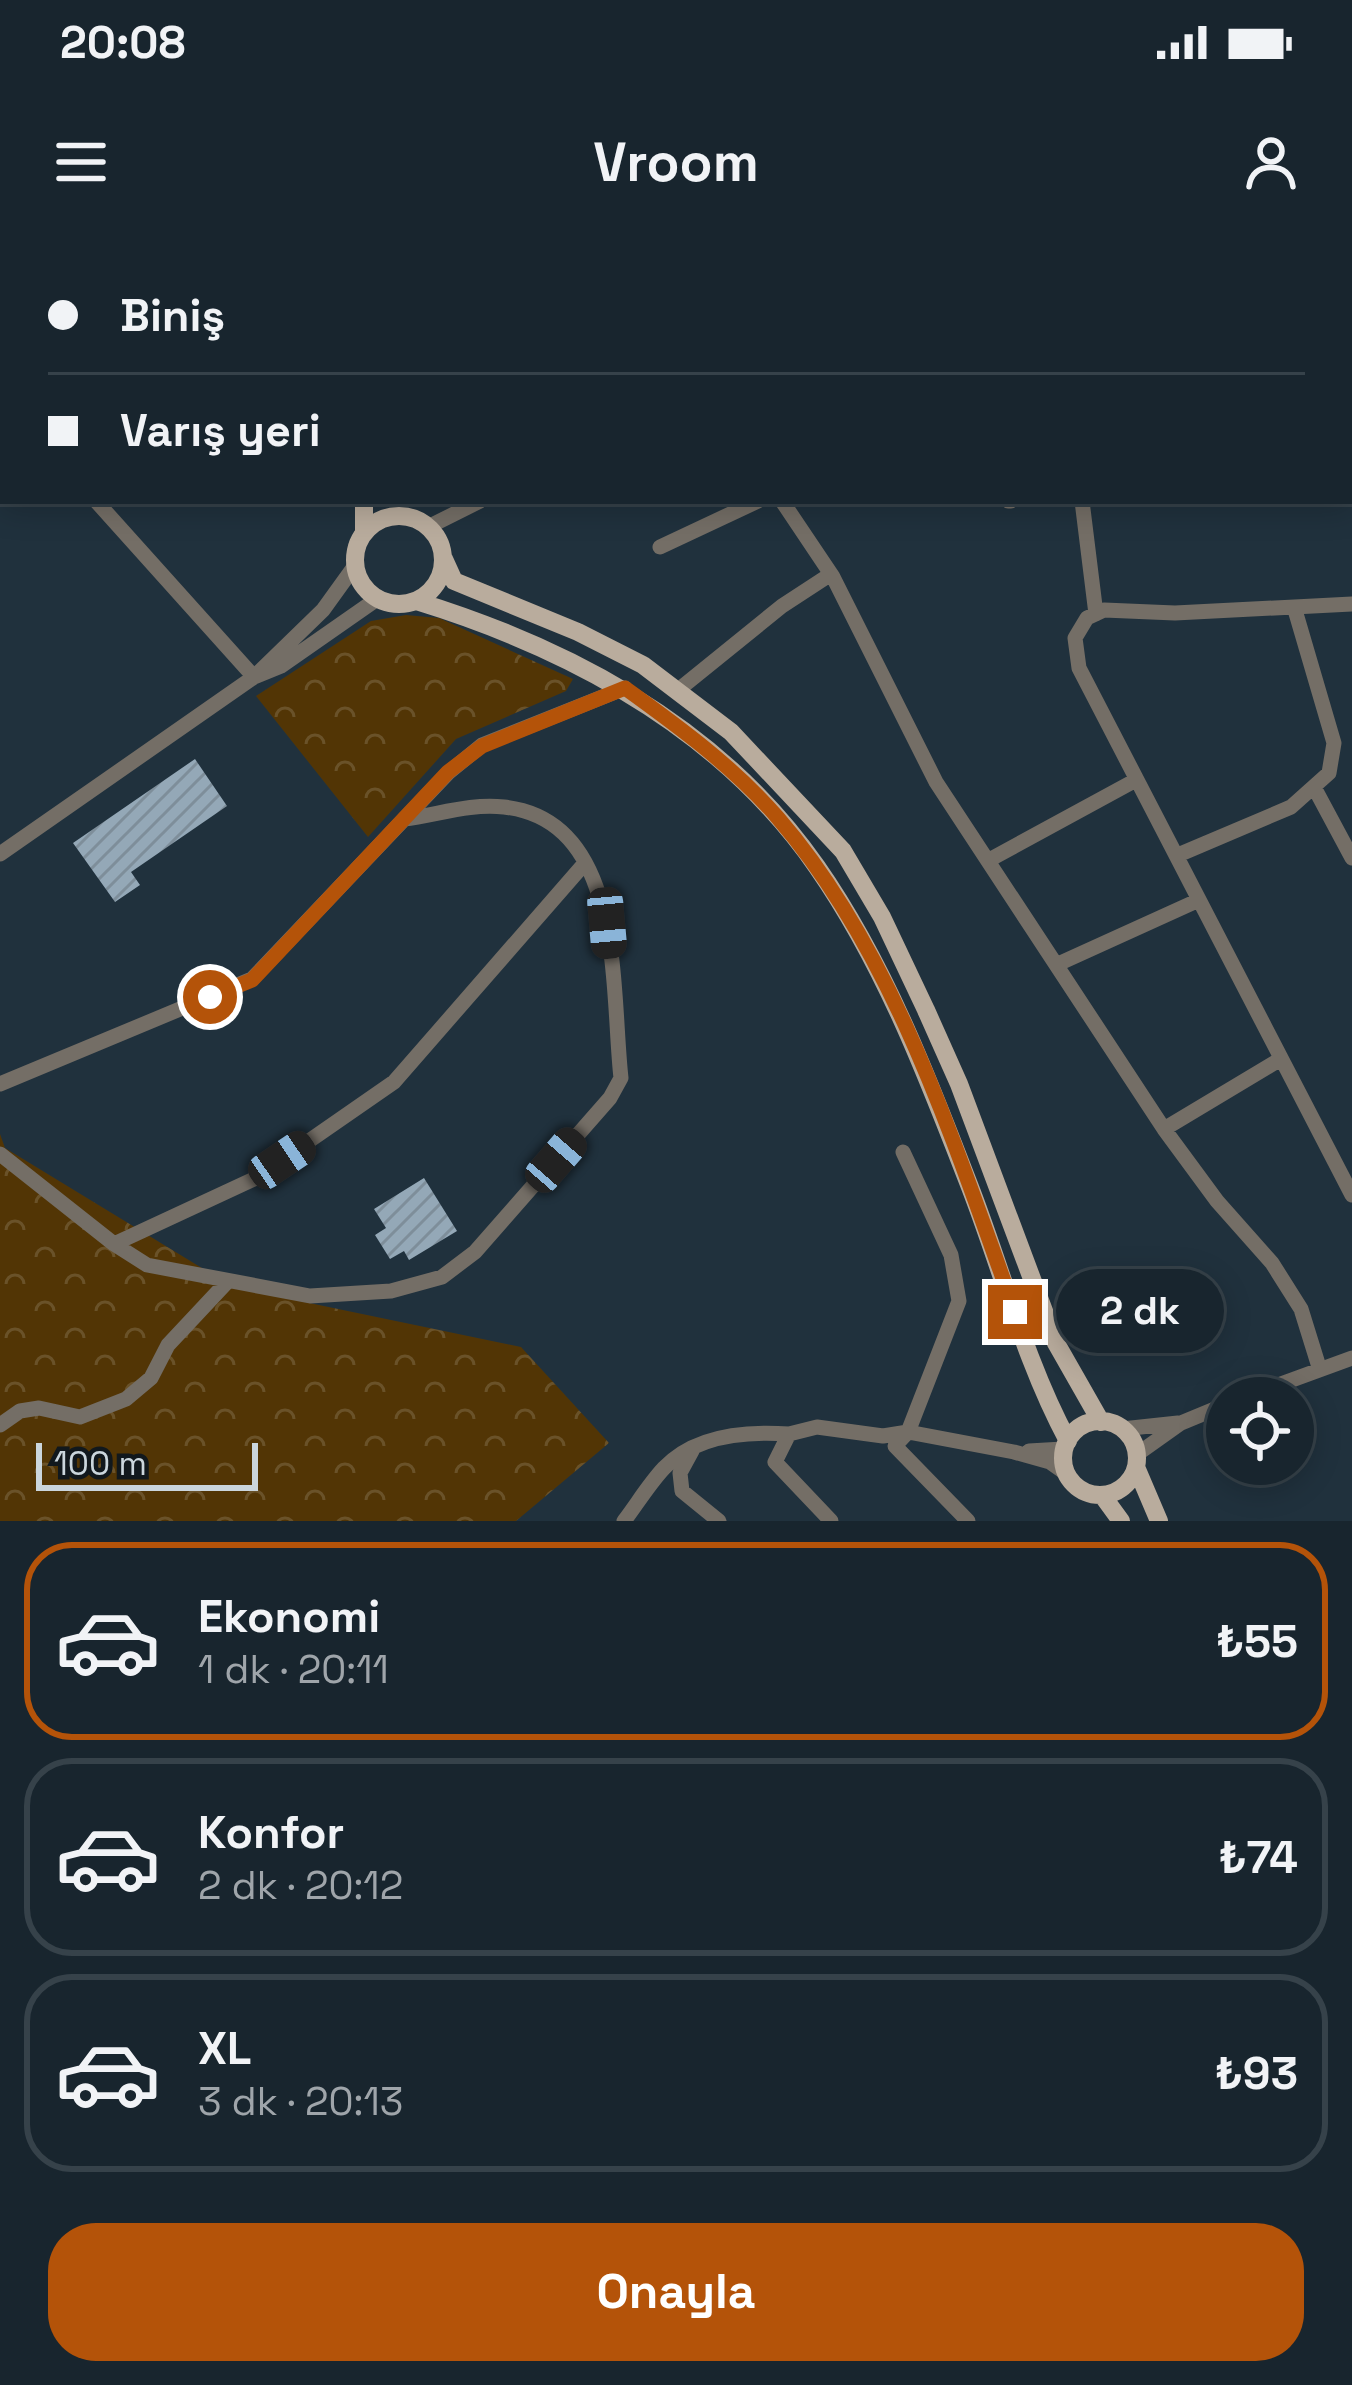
<!DOCTYPE html>
<html lang="tr">
<meta charset="utf-8">
<style>
:root{--surface:#18252e;--page:#25313a;--text:#f1f3f6;--muted:#9fa5aa;--line:#36424a;--accent:#b45309}
body{margin:0;font-family:"Space Grotesk",sans-serif;background:var(--page);color:var(--text);height:100vh;display:flex;flex-direction:column;font-size:45px;white-space:nowrap}
*{box-sizing:border-box;margin:0}
p{font-size:39px;color:var(--muted)}
.icon{flex:none;width:66px;height:66px;fill:none;stroke:currentColor;stroke-width:2;stroke-linecap:round;stroke-linejoin:round}
.map{position:relative;height:1281px;overflow:hidden}
.drawer{display:flex;flex-direction:column;background:var(--surface);flex:1}
.drawer>*{flex:none}
.banner{position:absolute;left:0px;top:0px;width:1353px;height:264px;box-shadow:0 6px 30px #0003,0 0 0 3px var(--line);display:grid;align-content:center;height:264px;padding:0 48px;background:var(--surface)}
.controls{position:absolute;left:1206px;top:1137px;display:grid;gap:24px}
.controls a{display:grid;place-items:center;width:108px;height:108px;border-radius:50%;background:var(--surface);box-shadow:0 6px 30px #0003,0 0 0 3px var(--line);font-size:60px}
.scale{position:absolute;left:36px;bottom:30px;width:222px;box-sizing:border-box;padding-left:12px;border:6px solid #cbd6dd;border-top:0;font-size:33px;line-height:42px;white-space:nowrap;color:#cbd6dd;-webkit-text-stroke:9px #11181d;paint-order:stroke}
.end{position:absolute;width:54px;height:54px;margin:-27px;border:15px solid #b45309;background:#fff;box-shadow:0 0 0 6px #fff}
.from{border-radius:50%}
.bubble{position:absolute;height:84px;border-radius:42px;background:var(--surface);box-shadow:0 6px 30px #0003,0 0 0 3px var(--line);font-size:39px;font-weight:800;line-height:84px;text-align:center}
.car{position:absolute;width:36px;height:72px;margin:-36px -18px;border-radius:15px;box-shadow:0 0 9px 3px #0007;background:linear-gradient(#222 24%,#8ab4d8 0 40%,#222 0 76%,#8ab4d8 0 86%,#222 0)}
.banner b{display:flex;align-items:center;gap:42px;height:114px;font-size:45px}
.banner b+b{border-top:3px solid var(--line)}
.banner i{width:30px;height:30px;background:var(--text)}
ul{padding:21px 0 0;list-style:none}
li{display:flex;align-items:center;gap:36px;height:198px;margin:0 24px 18px;padding:0 24px;border:6px solid var(--line);border-radius:48px}
li div{flex:1}
li b{display:block;font-size:45px}
li em{font-style:normal;font-weight:800}
li.on{border-color:var(--accent)}
li>.icon{width:108px;height:108px;stroke-width:1.5}
.primary-button{display:flex;gap:24px;margin-top:auto;padding:24px 48px}
.primary-button a{flex:1;height:138px;border-radius:48px;background:var(--accent);color:#fff;font-size:48px;font-weight:800;line-height:138px;text-align:center}
.status{display:flex;justify-content:space-between;align-items:center;height:84px;padding:0 60px;background:var(--surface);direction:ltr}
.status svg{height:33px;fill:currentColor}
header{display:flex;justify-content:space-between;align-items:center;height:156px;padding:0 48px;background:var(--surface);font-size:54px;font-weight:800}
.map>svg:first-child{display:block}
.forest{fill:url(#forest-crowns)}
.building{fill:url(#building-hatch)}
.lines{fill:none;stroke-linecap:round;stroke-linejoin:round}
.minor{stroke:#746e66;stroke-width:15}
.major{stroke:#b9ac9d;stroke-width:18}
.route{stroke:#b45309;stroke-width:15}
</style>
<div class="status"><b>20:08</b><svg viewBox="0 0 49 12"><path d="M0 12V9h3v3zM5 12V6h3v6zM10 12V3h3v9zM15 12V0h3v12zM26 1h20v11H26zM47 4h2v5h-2z"/></svg></div>
<header><svg class="icon" aria-label="menu" viewBox="0 0 24 24"><path d="M4 6h16M4 12h16M4 18h16"/></svg>Vroom<svg class="icon" aria-label="person" viewBox="0 0 24 24"><circle cx="12" cy="8" r="4"/><path d="M4 21q1-7 8-7t8 7"/></svg></header>
<div class="map">
<svg width="1352" height="1281" viewBox="0 0 1352 1281">
<defs>
<pattern id="forest-crowns" width="20" height="18" patternUnits="userSpaceOnUse" patternTransform="scale(3)"><rect width="20" height="18" fill="#523505"/><path d="M2 6a3 3 0 1 1 6 0M12 15a3 3 0 1 1 6 0" fill="none" stroke="#6a5229"/></pattern>
<pattern id="building-hatch" width="6" height="6" patternUnits="userSpaceOnUse" patternTransform="scale(3)"><rect width="6" height="6" fill="#94a8b7"/><path d="M-1 1l2-2M0 6l6-6M5 7l2-2" fill="none" stroke="#7e8e9a"/></pattern>
</defs>
<rect width="100%" height="100%" fill="#20313d"/>
<!-- forest -->
<path class="forest" d="M406,375L439,378L573,439L566,451L456,499L368,597L256,456L371,381Z
M0,894L5,908L233,1047L521,1107L609,1203L516,1281H0Z"/>
<!-- building -->
<path class="building" d="M195,519L227,566L131,632L140,645L115,662L73,603Z
M424,938L457,991L409,1020L404,1011L390,1019L375,995L386,988L374,969Z"/>
<g class="lines">
<!-- minor -->
<path class="minor" d="M647,0L649,3
M1088,3L1089,0
M1350,88H1352
M0,163L3,166
M1350,233H1352
M0,254L3,251
M782,261L833,337L936,542L1164,889L1217,961L1272,1023L1301,1069L1319,1127
M1008,261H1011
M1082,261L1096,374
M428,287L480,261
M660,307L758,261
M354,327L323,370L254,437L281,426L377,359
M1352,364L1175,373L1104,370L1087,378L1075,398L1079,428L1352,955
M677,451L782,366L831,334
M1315,549L1352,618
M0,614L254,437L96,261
M1178,615L1291,567L1329,533L1334,503L1295,370
M989,620L1136,540
M1058,724L1199,660
M0,844L252,739L448,533L482,505L625,448
M1164,889L1279,820
M903,912L951,1015L959,1061L908,1192L895,1206L968,1281
M0,914L114,1004L147,1025L310,1056L391,1051L442,1037L475,1012L610,858L621,838C611,750 625,580 504,567C470,563 437,575 404,579
M114,1004L254,939L394,842L585,623
M1243,1158L1352,1118
M0,1185L20,1171L39,1168L80,1177L126,1159L151,1138L168,1105L227,1042
M1122,1189L1178,1183
M692,1211L680,1233L682,1251L719,1281
M1029,1211L1063,1209
M1136,1215L1181,1183L1227,1164
M624,1281C637,1264 649,1244 664,1228C695,1195 747,1191 789,1194
M831,1281L775,1222L789,1194L817,1187L883,1196L908,1192L1014,1212L1050,1222L1067,1234"/>
<!-- major -->
<path class="major" d="M350,0L351,3
M384,0V3
M355 320a44 44 0 1 1 88 0a44 44 0 1 1-88 0Z
M364,291V261
M444,319L454,341L578,392L643,425L731,492L843,611L882,677L926,770L959,844L1056,1103L1101,1182
M416,361C572,409 722,490 817,627C886,726 930,843 973,955C1004,1037 1026,1123 1068,1201
M1063 1218a37 37 0 1 1 74 0a37 37 0 1 1-74 0Z
M1136,1227L1159,1281
M1102,1255L1121,1281"/>
</g>
<g class="lines">
<!-- route -->
<path class="route" d="M210,757L252,740L448,532L482,506L625,448C679,487 734,527 778,578C895,713 955,906 1015,1072"/>
</g>
</svg>
<div class="controls">
<a><svg class="icon" aria-label="locate" viewBox="0 0 24 24"><circle cx="12" cy="12" r="6"/><path d="M12 2v4M12 18v4M2 12h4M18 12h4"/></svg></a>
</div>
<div class="scale">100 m</div>
<i class="end from" style="left:210px;top:757px"></i>
<i class="end" style="left:1015px;top:1072px"></i>
<div class="bubble" style="left:1056px;top:1029px;width:168px">2 dk</div>
<i class="car" style="left:607px;top:683px;rotate:175deg"></i>
<i class="car" style="left:282px;top:920px;rotate:56deg"></i>
<i class="car" style="left:556px;top:920px;rotate:41deg"></i>
<div class="banner">
<b><i class="from"></i>Biniş</b>
<b><i></i>Varış yeri</b>
</div>
</div>
<section class="drawer">
<ul>
<li class="on"><svg class="icon" aria-label="car" viewBox="0 0 24 24"><path d="M5 17H2v-5l4-1 3-4h7l3 4 3 1v5h-3M9 17h6M6 11h13"/><circle cx="7" cy="17" r="2"/><circle cx="17" cy="17" r="2"/></svg><div><b>Ekonomi</b><p>1 dk · 20:11</p></div><em>₺55</em></li>
<li><svg class="icon" aria-label="car" viewBox="0 0 24 24"><path d="M5 17H2v-5l4-1 3-4h7l3 4 3 1v5h-3M9 17h6M6 11h13"/><circle cx="7" cy="17" r="2"/><circle cx="17" cy="17" r="2"/></svg><div><b>Konfor</b><p>2 dk · 20:12</p></div><em>₺74</em></li>
<li><svg class="icon" aria-label="car" viewBox="0 0 24 24"><path d="M5 17H2v-5l4-1 3-4h7l3 4 3 1v5h-3M9 17h6M6 11h13"/><circle cx="7" cy="17" r="2"/><circle cx="17" cy="17" r="2"/></svg><div><b>XL</b><p>3 dk · 20:13</p></div><em>₺93</em></li>
</ul>
<div class="primary-button"><a>Onayla</a></div>
</section>
